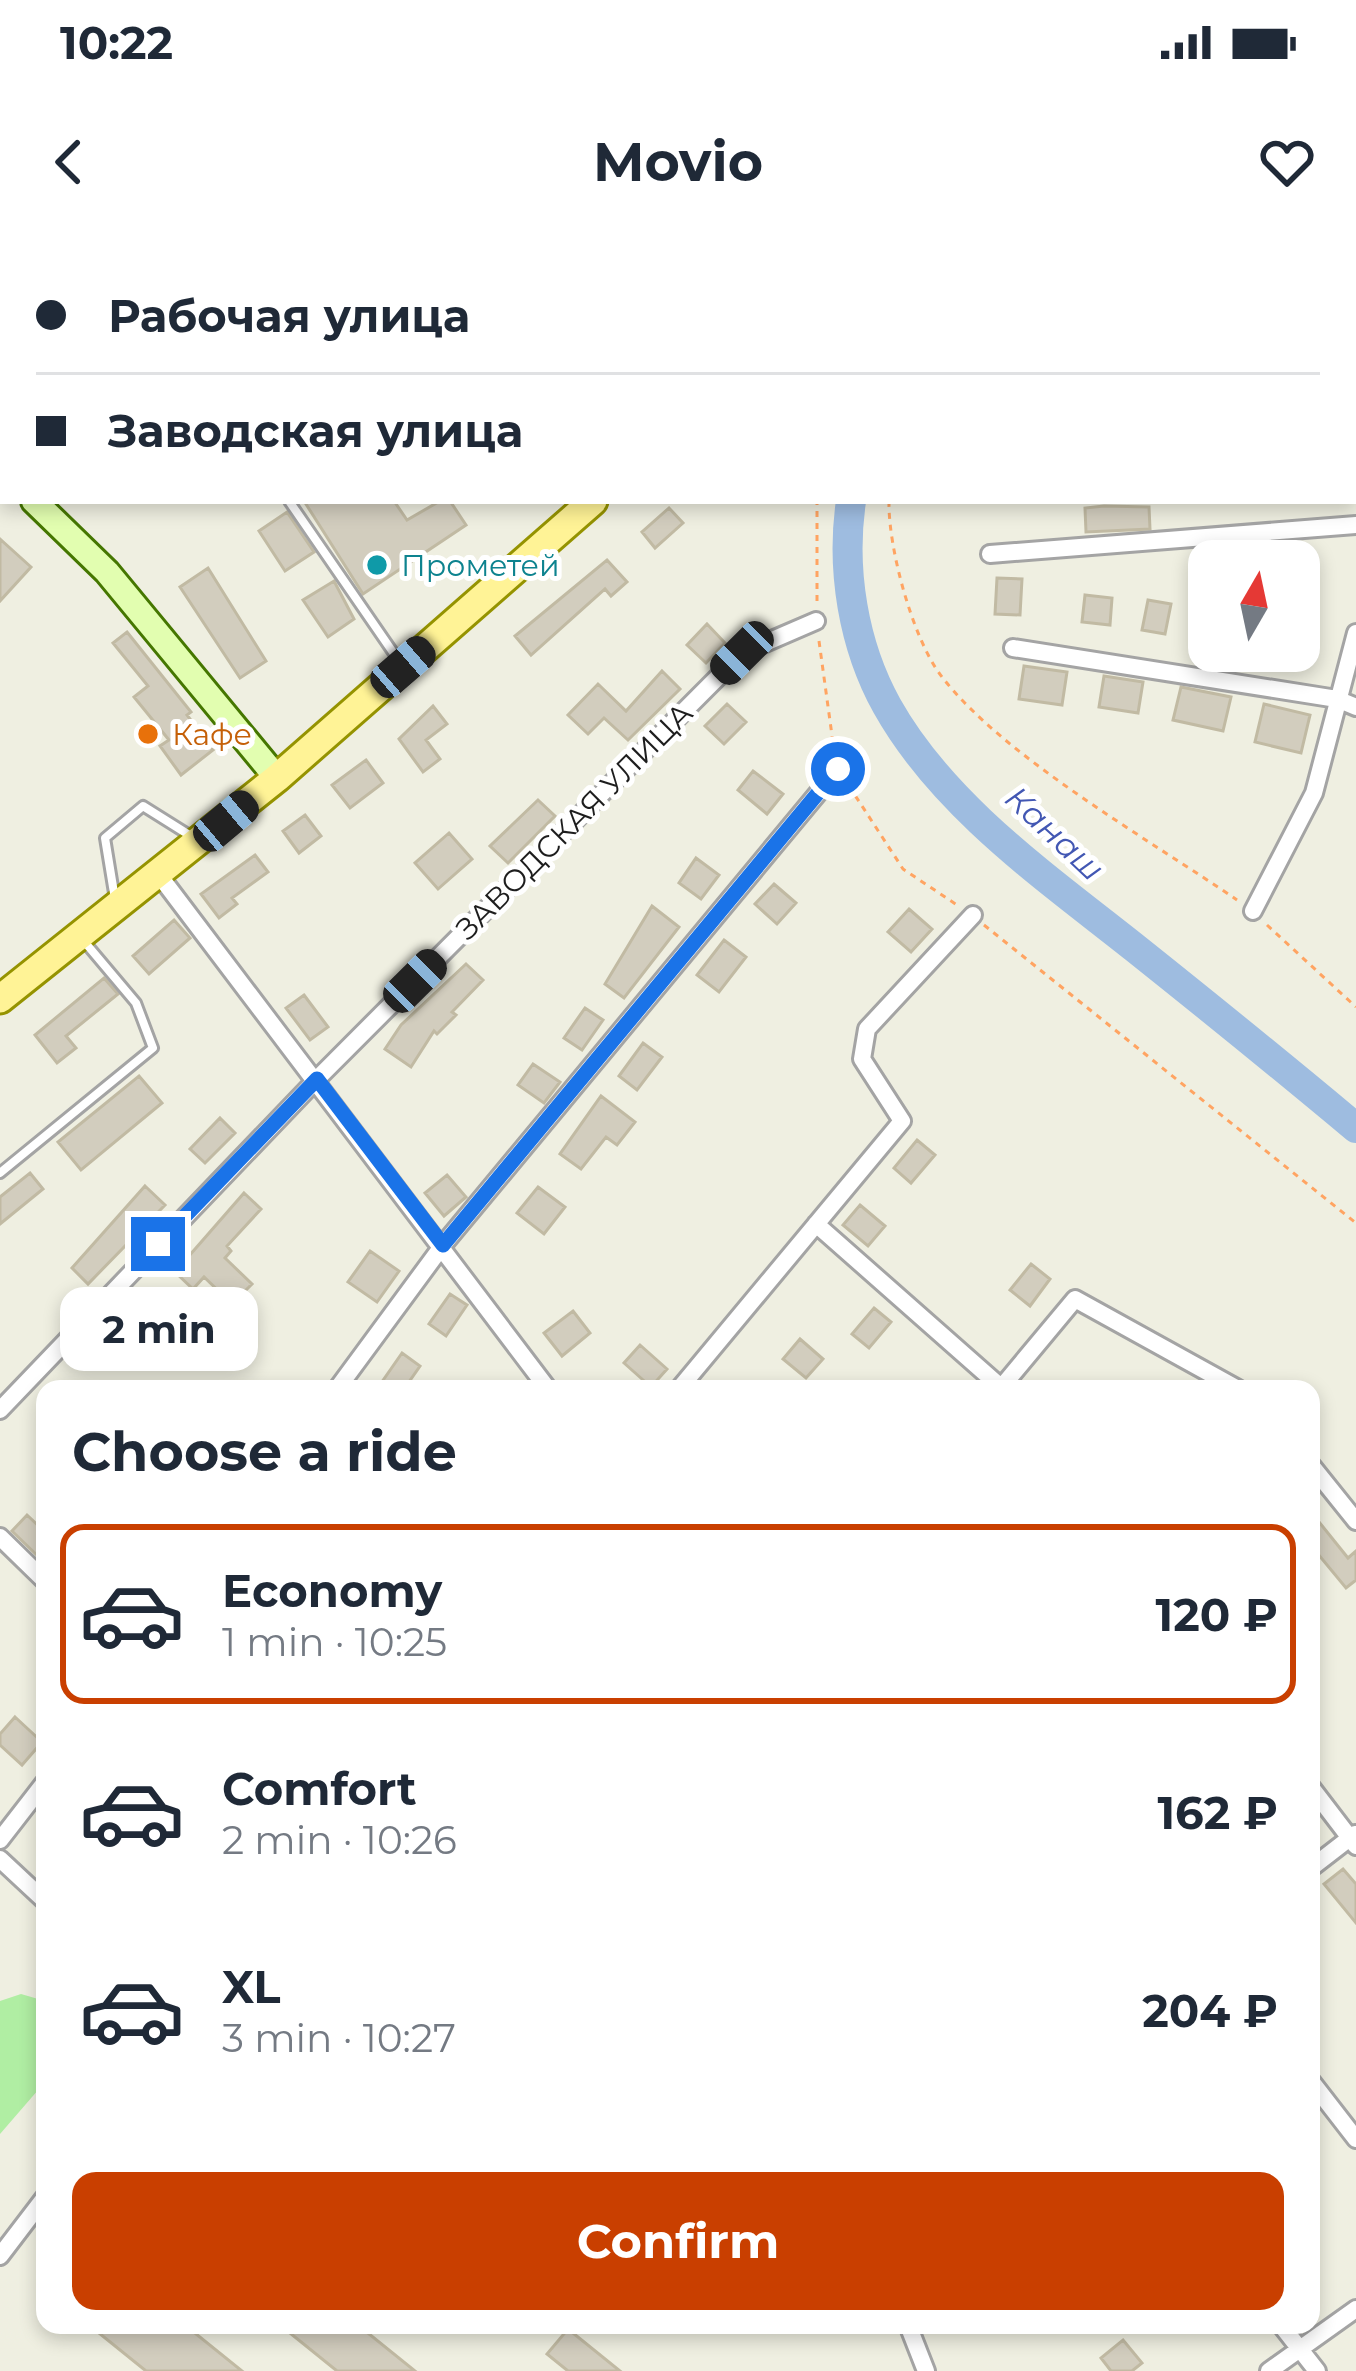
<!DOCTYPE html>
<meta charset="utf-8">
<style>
:root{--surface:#fff;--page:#f6f6f7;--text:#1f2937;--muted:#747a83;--line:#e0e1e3;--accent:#c93f00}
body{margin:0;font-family:Montserrat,sans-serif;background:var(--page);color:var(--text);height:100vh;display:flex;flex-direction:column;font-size:45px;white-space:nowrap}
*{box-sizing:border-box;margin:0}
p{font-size:39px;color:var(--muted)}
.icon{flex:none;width:66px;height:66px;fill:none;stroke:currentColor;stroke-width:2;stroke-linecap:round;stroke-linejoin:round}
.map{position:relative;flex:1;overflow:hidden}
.side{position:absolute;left:36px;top:1140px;width:1284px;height:954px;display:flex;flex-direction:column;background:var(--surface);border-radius:24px;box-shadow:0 6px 18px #0003}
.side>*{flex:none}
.banner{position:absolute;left:0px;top:0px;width:1356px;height:264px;box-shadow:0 6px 18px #0003;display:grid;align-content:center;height:264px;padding:0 36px;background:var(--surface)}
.needle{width:78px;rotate:9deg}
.controls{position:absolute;left:1188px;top:300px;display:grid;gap:24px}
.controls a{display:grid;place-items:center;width:132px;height:132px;border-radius:24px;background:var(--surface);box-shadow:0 6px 18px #0003;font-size:60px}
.end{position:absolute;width:54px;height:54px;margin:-27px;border:15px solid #1a73e8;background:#fff;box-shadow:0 0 0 6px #fff}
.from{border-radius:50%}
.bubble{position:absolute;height:84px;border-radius:24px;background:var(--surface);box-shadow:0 6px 18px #0003;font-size:39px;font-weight:700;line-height:84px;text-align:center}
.car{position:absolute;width:36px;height:72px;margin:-36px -18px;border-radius:15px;box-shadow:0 0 9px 3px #0007;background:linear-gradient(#222 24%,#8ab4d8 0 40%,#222 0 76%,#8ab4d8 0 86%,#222 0)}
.banner b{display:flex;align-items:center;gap:42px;height:114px;font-size:45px}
.banner b+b{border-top:3px solid var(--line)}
.banner i{width:30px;height:30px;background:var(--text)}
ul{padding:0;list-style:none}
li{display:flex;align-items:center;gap:36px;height:180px;margin:0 24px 18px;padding:0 12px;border:6px solid transparent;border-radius:24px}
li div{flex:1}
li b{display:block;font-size:45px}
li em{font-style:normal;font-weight:700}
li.active{border-color:var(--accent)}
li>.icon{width:108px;height:108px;stroke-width:1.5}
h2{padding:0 36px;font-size:54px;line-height:144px}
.cta{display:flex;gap:24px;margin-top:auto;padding:24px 36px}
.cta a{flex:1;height:138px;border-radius:24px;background:var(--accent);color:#fff;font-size:48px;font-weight:700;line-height:138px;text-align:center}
.status{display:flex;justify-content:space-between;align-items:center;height:84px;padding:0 60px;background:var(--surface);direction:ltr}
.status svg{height:33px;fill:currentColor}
header{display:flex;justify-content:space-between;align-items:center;height:156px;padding:0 36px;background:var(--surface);font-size:54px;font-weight:700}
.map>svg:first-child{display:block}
.grass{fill:#b0eea3}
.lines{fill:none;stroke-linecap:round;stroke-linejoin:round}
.river{stroke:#9ebce0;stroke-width:30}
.building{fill:#d2cdbe;stroke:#c1baa3;stroke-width:3}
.lane-casing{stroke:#a4a4a4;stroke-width:14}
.street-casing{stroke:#a4a4a4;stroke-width:22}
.secondary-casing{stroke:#457700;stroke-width:30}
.primary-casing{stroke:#959300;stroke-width:33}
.path{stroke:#ffa462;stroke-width:3;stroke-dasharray:6 6;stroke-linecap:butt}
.lane{stroke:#fff;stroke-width:8}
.street{stroke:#fff;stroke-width:16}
.secondary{stroke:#e2feb0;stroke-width:24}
.primary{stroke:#fff396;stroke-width:27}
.route{stroke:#1a73e8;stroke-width:15}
.culture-dot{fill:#0f9aa8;stroke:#fff;stroke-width:4.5}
.food-dot{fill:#e8710a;stroke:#fff;stroke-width:4.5}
.labels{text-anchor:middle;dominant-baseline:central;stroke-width:10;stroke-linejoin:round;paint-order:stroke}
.culture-label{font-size:30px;fill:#0d838f;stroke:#fff;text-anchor:start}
.food-label{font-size:30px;fill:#c56008;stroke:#fff;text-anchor:start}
.street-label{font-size:30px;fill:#1d1d1d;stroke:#fff}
.water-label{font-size:33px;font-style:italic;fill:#4257b3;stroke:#fff}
</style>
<div class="status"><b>10:22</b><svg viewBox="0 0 49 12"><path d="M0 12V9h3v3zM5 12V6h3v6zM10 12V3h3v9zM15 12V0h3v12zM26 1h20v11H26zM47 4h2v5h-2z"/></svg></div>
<header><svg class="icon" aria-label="back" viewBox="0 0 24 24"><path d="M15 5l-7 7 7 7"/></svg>Movio<svg class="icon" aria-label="heart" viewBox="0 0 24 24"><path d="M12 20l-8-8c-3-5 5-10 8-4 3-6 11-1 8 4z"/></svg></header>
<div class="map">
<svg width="1356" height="2131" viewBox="0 0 1356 2131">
<rect width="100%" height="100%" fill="#efefe1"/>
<!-- grass -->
<path class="grass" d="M21,1754L45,1761V1842L0,1894V1761Z"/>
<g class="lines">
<!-- river -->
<path class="river" d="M754,0L758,3
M851,261C841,329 853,405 887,466C943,566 1047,638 1135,708C1209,767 1283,827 1356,888"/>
</g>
<!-- building -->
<path class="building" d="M304,261H394L407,280L440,261H450L466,285L363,354Z
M1104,266L1149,267L1150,289L1086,292L1085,268Z
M669,268L683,283L655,308L642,292Z
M287,272L314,312L285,331L259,291Z
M0,299L31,327L0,361Z
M607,320L627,342L611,356L605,349L531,415L515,396Z
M208,328L266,421L240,438L180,347Z
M997,338L1022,339L1020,375L995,374Z
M334,341L354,379L328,397L303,360Z
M1085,355L1112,358L1110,385L1082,382Z
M1148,360L1171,364L1165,394L1142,390Z
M707,384L725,403L706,423L687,405Z
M127,392L191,472L187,475L213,510L181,535L160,506L169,500L134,457L148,446L113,403Z
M1024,426L1067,432L1062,465L1019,459Z
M662,431L680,449L628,500L604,478L588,494L568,475L598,444L626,471Z
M1104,436L1143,442L1138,473L1099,467Z
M1181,447L1231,457L1223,491L1173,480Z
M727,464L746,482L724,504L705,486Z
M1264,464L1310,475L1301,513L1255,502Z
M433,466L447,484L426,500L440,519L423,532L399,499Z
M366,520L383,543L350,568L332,545Z
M753,531L783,554L767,574L738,550Z
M538,560L555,576L508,623L490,606Z
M305,575L321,596L299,613L283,591Z
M449,593L472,619L438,649L415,623Z
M255,615L268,632L232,658L237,664L219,678L201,654Z
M696,618L719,635L701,659L679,643Z
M774,644L796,663L777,684L755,664Z
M652,666L679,687L624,758L605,744Z
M909,669L932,689L911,712L888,692Z
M174,680L190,698L149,734L133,716Z
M724,700L746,717L719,752L697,735Z
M466,724L483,740L452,772L456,775L437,794L434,791L411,827L385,809L401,785Z
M104,738L118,754L66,796L76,808L57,823L35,795Z
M304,755L328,787L310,800L286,768Z
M585,768L603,780L582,810L564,798Z
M643,803L662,817L637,850L619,836Z
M533,824L560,842L544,863L518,845Z
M139,836L162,863L81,930L58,902Z
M601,856L635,882L617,905L606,897L581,929L560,914Z
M220,878L235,893L205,923L190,909Z
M917,900L935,915L911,943L894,928Z
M30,933L43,949L0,984V957Z
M447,935L466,957L444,976L425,953Z
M145,946L165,965L88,1044L72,1028Z
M538,947L565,967L544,994L517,973Z
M244,953L261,969L227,1006L231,1011L225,1018L252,1044L232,1064L204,1037L193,1049L175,1032Z
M860,965L885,986L868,1006L843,985Z
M370,1011L399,1031L377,1062L348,1042Z
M1031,1024L1050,1039L1030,1066L1010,1050Z
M450,1054L467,1065L446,1096L429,1084Z
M874,1068L891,1082L869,1108L852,1094Z
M573,1071L590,1093L562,1116L544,1093Z
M800,1099L823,1119L806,1138L783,1119Z
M640,1105L667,1129L651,1147L624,1123Z
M402,1113L420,1126L404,1149H377Z
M1311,1272L1348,1318L1356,1311V1340L1346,1348L1318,1314L1311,1319Z
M27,1275L45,1292V1323L12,1291Z
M15,1477L42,1502L22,1525L0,1505V1494Z
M1343,1629L1356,1644V1683L1324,1644Z
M89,2085H185L242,2131H146Z
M280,2085H358L415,2131H337Z
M568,2089L620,2131H568L547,2114Z
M1123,2100L1142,2123L1132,2131H1111L1101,2118Z"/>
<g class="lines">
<defs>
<path id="lane" d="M102,0L105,3
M289,261L399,421
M115,659L105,598L143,566L194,598
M0,933L153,808L136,763L83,700"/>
<path id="street" d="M346,0L348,3
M500,0L502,3
M931,3V0
M990,314L1356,285
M1013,408L1337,459L1356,467
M159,635L548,1149
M1253,671L1314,553L1356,393
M816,984L1003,1149
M337,1149L443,1005L838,529
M679,1149L902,881L862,819L867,789L973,675
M1000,1149L1075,1059L1238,1149
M0,1170L317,839L742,413L816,381
M1311,1225L1356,1281
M0,1297L45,1341
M1311,1547L1356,1606
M0,1600L45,1542
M0,1619L45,1661
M1311,1628L1355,1594
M1311,1841L1356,1899
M0,2016L45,1957
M908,2085L926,2131
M1281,2085L1317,2131
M1269,2131L1356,2069"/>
<path id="secondary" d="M0,228L3,231
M34,261L107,332L277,538"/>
<path id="primary" d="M1353,28H1356
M0,759L277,538L593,261"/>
</defs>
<!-- lane casing -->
<use href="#lane" class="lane-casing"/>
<!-- street casing -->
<use href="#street" class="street-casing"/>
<!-- secondary casing -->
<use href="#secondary" class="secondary-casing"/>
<!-- primary casing -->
<use href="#primary" class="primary-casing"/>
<!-- path -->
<path class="path" d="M889,261C888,308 913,400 942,437C1005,518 1150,600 1237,660
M817,361V261
M819,401L834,510
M849,546L903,629L957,665
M984,685L1356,983
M1267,685L1356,767"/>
<!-- lane -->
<use href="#lane" class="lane"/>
<!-- street -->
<use href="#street" class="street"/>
<!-- secondary -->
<use href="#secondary" class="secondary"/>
<!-- primary -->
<use href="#primary" class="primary"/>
</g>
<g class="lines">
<!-- route -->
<path class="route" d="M158,1004L317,839L443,1005L838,529"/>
</g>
<!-- markers -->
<circle class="culture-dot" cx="377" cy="325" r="12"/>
<circle class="food-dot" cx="148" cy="494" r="12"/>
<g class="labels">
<!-- culture labels -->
<g class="culture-label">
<text x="401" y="325">Прометей</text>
</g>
<!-- food labels -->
<g class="food-label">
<text x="172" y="494">Кафе</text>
</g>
<!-- street labels -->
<g class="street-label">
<text transform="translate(574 581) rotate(-45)">ЗАВОДСКАЯ УЛИЦА</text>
</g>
<!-- water labels -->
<g class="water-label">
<text transform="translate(1055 593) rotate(43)">Канаш</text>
</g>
</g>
</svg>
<div class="controls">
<a><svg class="needle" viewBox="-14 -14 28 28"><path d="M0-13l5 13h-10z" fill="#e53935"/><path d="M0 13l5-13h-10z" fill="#747a83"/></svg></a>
</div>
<i class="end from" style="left:838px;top:529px"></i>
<i class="end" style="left:158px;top:1004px"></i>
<div class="bubble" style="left:60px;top:1047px;width:198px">2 min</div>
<i class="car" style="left:742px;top:413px;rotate:225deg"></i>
<i class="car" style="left:403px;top:427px;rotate:49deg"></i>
<i class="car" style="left:226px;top:581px;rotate:50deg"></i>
<i class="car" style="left:415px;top:741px;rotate:45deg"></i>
<div class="banner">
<b><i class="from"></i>Рабочая улица</b>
<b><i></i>Заводская улица</b>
</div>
<section class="side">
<h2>Choose a ride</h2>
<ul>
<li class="active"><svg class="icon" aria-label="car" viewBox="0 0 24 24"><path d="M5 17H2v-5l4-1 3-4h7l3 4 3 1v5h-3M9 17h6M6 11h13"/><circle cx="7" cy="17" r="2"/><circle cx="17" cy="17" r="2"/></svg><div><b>Economy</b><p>1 min · 10:25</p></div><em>120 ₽</em></li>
<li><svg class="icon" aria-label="car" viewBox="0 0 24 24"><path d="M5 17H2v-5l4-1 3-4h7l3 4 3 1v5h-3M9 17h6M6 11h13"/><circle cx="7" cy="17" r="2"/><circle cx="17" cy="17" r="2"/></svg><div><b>Comfort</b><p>2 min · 10:26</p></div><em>162 ₽</em></li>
<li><svg class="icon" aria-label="car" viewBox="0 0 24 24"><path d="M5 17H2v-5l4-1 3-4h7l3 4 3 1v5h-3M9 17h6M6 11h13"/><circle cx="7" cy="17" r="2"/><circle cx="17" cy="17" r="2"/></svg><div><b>XL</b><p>3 min · 10:27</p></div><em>204 ₽</em></li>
</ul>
<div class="cta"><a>Confirm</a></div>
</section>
</div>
